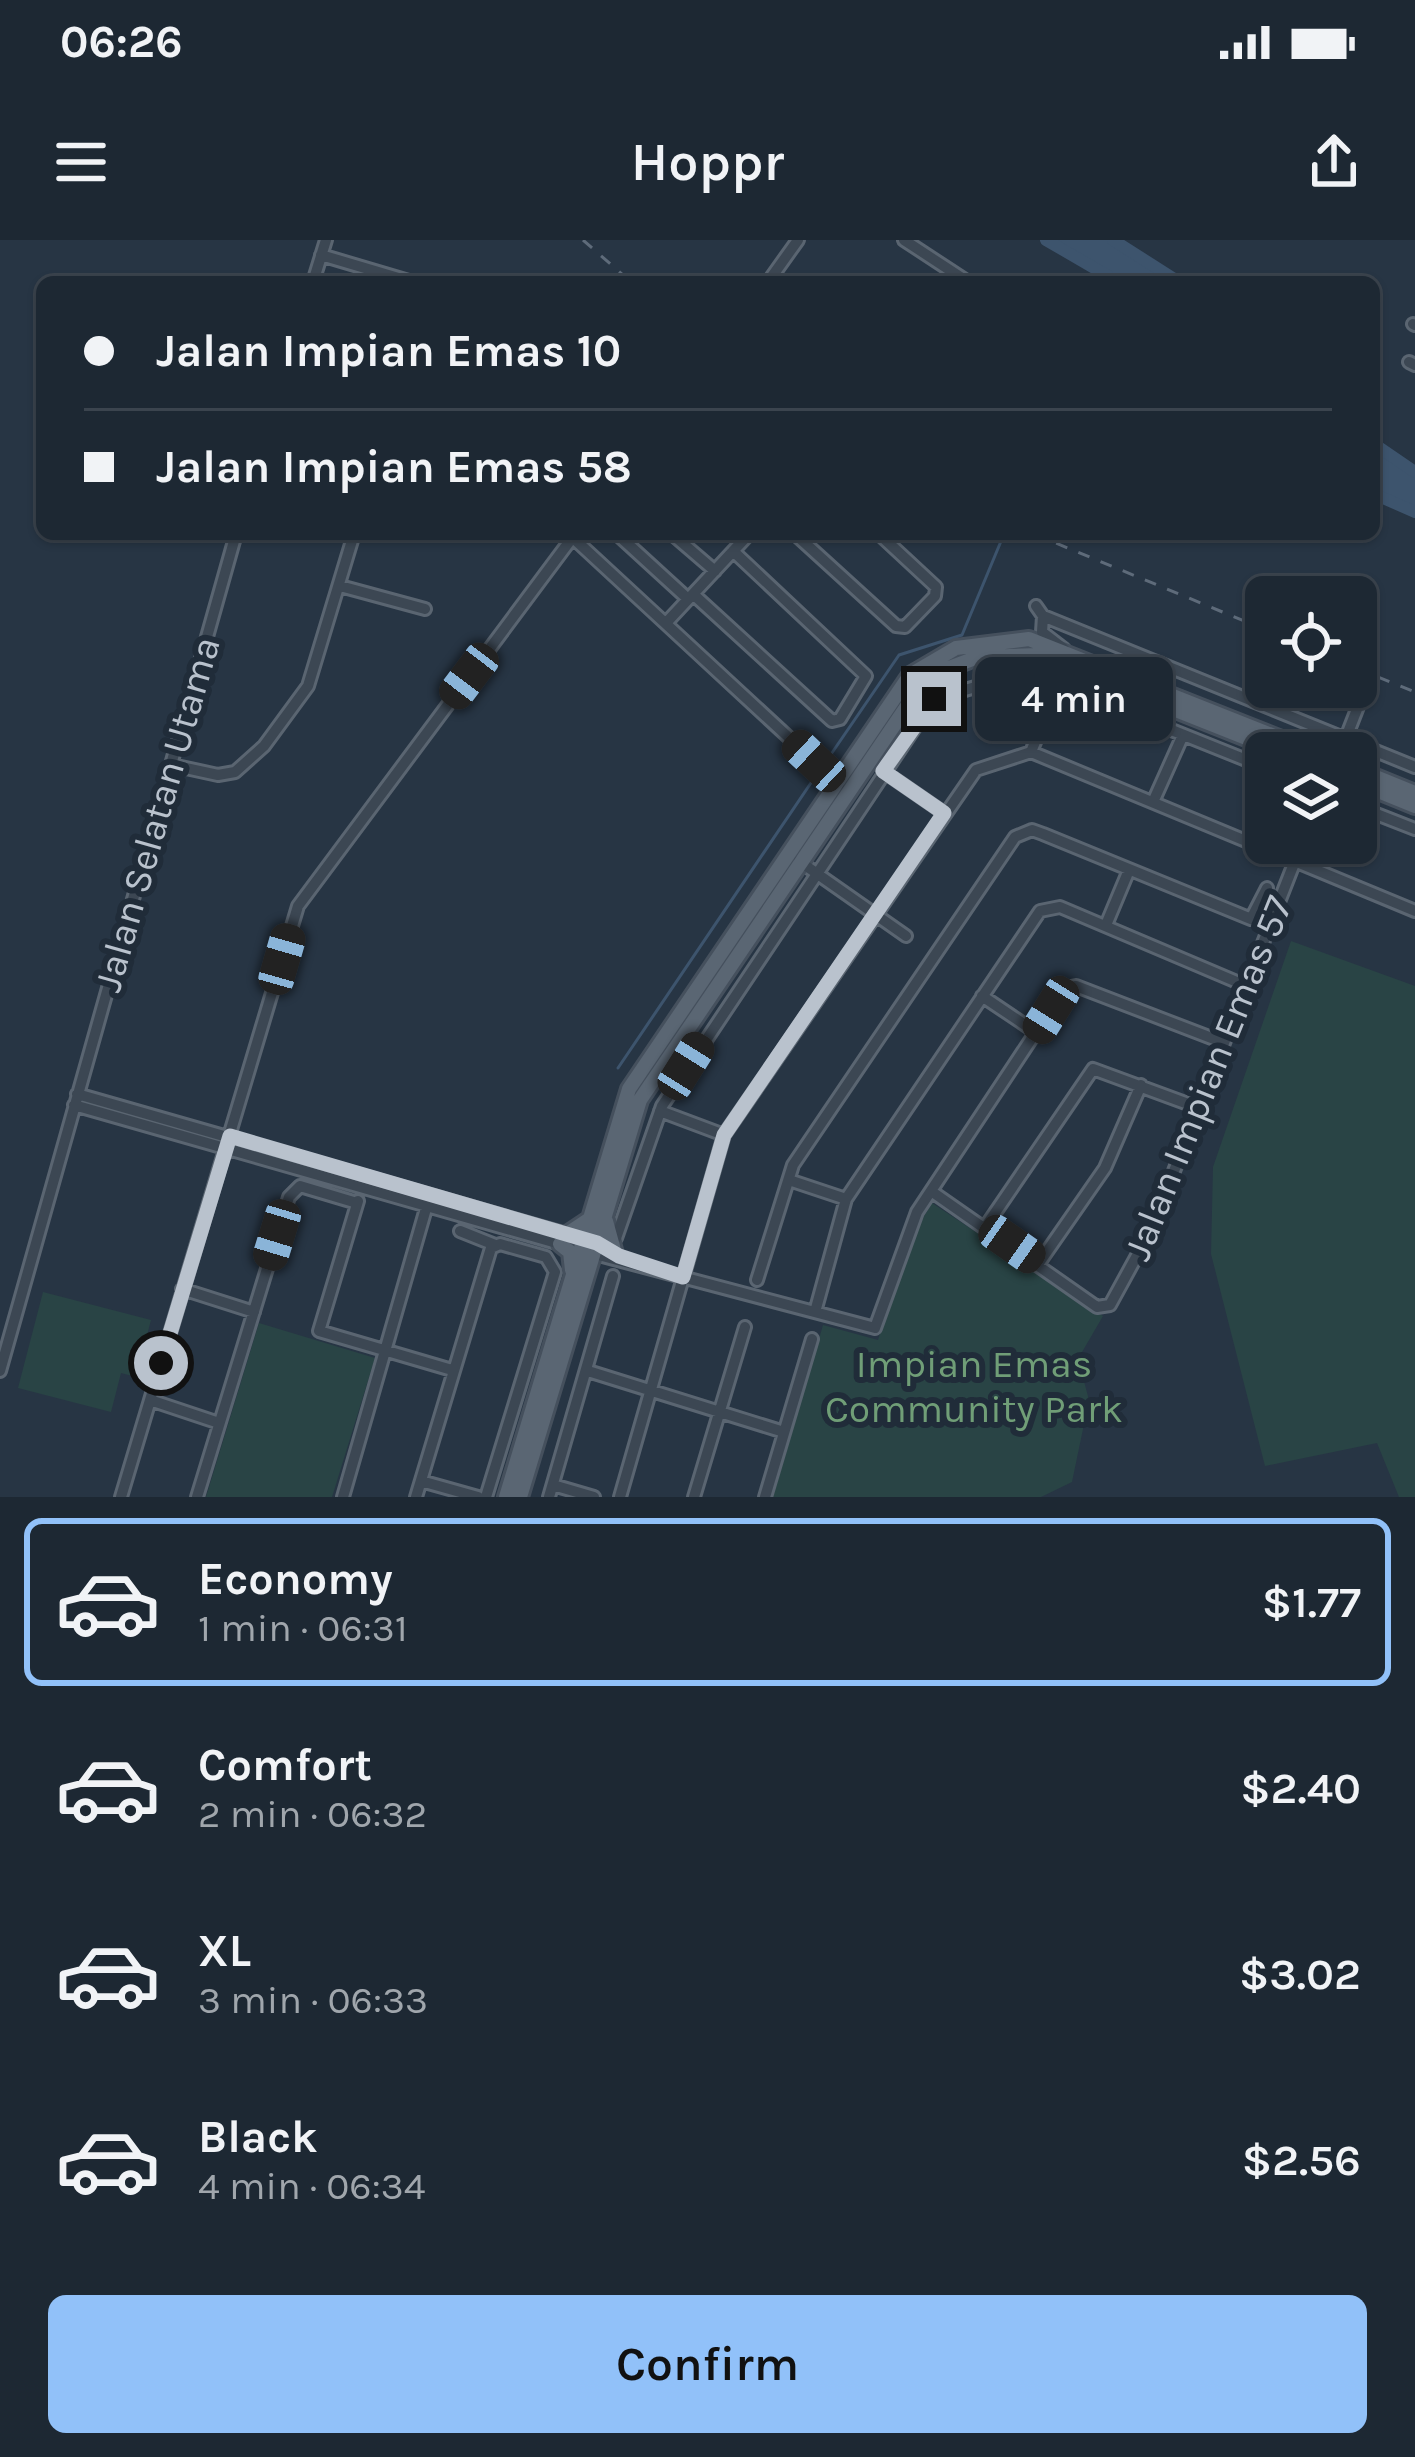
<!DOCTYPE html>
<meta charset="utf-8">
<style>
:root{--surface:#1d2833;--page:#2a343f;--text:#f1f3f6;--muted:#a0a6ac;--line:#3b444e;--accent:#91c1f9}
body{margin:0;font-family:Karla,sans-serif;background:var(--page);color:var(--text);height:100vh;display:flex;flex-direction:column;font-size:45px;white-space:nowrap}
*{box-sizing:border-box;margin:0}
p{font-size:39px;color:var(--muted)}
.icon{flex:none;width:66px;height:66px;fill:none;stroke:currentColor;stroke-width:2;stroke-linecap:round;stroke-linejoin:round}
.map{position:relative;height:1257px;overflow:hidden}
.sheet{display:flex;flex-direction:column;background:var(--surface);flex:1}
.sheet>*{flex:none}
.top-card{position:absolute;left:36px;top:36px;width:1344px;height:264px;border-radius:18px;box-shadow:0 3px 9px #0004,0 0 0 3px var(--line);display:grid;align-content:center;height:264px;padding:0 48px;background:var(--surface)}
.tools{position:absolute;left:1245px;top:336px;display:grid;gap:24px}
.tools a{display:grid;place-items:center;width:132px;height:132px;border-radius:18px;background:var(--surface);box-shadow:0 3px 9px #0004,0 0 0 3px var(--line);font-size:60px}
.end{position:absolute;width:54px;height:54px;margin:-27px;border:15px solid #b9c2cd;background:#111;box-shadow:0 0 0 6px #111}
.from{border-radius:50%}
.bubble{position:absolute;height:84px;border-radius:18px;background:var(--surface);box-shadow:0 3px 9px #0004,0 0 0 3px var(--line);font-size:39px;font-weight:600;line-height:84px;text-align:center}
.car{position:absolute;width:36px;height:72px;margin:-36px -18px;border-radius:15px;box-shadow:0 0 9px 3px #0007;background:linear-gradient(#222 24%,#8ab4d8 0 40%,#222 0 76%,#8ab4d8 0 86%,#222 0)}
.top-card b{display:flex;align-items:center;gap:42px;height:114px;font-size:45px}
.top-card b+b{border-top:3px solid var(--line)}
.top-card i{width:30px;height:30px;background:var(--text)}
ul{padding:21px 0 0;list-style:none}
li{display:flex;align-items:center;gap:36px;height:168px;margin:0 24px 18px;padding:0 24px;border:6px solid transparent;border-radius:18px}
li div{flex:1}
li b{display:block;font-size:45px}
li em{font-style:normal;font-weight:600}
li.current{border-color:var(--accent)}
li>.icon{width:108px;height:108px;stroke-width:1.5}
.button{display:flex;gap:24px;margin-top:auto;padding:24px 48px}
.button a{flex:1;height:138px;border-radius:18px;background:var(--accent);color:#111;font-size:48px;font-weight:600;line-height:138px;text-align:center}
.status{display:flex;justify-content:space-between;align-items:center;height:84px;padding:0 60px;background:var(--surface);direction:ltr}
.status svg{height:33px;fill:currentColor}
header{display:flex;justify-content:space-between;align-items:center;height:156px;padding:0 48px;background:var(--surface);font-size:54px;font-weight:600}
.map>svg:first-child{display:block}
.green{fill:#294445}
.water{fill:#3d546d}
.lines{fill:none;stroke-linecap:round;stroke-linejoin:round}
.stream{stroke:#3d546d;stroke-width:3}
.river{stroke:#3d546d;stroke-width:12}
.minor-casing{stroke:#5a6571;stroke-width:16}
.major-casing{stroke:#45505d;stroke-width:20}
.minor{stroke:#3c4753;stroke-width:10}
.major{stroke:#5a6673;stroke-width:14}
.rail{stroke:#5e6b7a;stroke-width:3;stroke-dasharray:12 12;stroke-linecap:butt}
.route{stroke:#b9c2cd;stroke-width:15}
.labels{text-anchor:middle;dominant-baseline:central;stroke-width:12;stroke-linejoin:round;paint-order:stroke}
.street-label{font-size:39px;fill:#b9c2cd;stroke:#202c39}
.park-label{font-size:39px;fill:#709e77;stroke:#202c39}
</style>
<div class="status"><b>06:26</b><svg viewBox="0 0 49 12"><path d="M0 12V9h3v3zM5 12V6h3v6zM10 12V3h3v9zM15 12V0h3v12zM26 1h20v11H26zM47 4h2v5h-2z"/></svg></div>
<header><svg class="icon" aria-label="menu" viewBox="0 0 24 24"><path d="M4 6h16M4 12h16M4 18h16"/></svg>Hoppr<svg class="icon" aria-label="share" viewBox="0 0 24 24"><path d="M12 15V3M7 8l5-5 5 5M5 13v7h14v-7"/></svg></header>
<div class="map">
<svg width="1415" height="1257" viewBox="0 0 1415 1257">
<rect width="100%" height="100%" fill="#273544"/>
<!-- green -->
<path class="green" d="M1291,701L1415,746V1257H1399L1377,1203L1265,1226L1211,1014L1213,927Z
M932,963L1103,1076L1078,1119L1089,1160L1072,1242L1041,1257H773L823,1085L878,1100L908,1003Z
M43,1052L151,1080L136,1137L121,1133L111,1172L18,1148Z
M259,1083L375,1118L332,1257H206Z"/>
<!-- water -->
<path class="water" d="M1046,0H1113L1179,42H1119Z
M1374,204L1415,232V272L1374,254Z"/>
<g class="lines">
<!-- stream -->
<path class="stream" d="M825,523L899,415L962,395L1004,294
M618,828L819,531"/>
<!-- river -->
<path class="river" d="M1046,0L1108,36
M1113,0L1179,42
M1374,204L1415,232
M1374,254L1415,272"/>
<defs>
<path id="minor" d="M904,0L968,42
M321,15L412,42
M313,42L326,0
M768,42L798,0
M1413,84L1415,85
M1409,122L1415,125
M617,294L688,359
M672,294L715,331
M795,294L896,386L905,387L935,356L936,347L879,294
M571,296L839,544
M340,346L425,369
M693,354L832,481L840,479L866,436L733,311
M1036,366L1043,376L1415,527
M1043,376L1042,392L1064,409
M666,383L749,294
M1031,512L1058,445
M1340,513L1361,459
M172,525L218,535L235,532L264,506L308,446L354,294
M883,531L944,573
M1153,562L1183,495
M1356,566L1415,589
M799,621L906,696
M1106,685L1129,630
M982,756L1037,793
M77,854L570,995
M74,865L567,1006
M660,871L724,895
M789,940L846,959
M931,951L1097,1067L1110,1065L1151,990L1302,603
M358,961L319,1091L452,1130
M986,986L1093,829L1199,868
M460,991L495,1005
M616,998L662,866L934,459L1027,432L1266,528
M591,1013L875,1088L917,972L1065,748L1076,746L1222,802
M1039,1023L1105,928L1141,845
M757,1040L793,925L1015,597L1032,590L1043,594L1251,679L1267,648
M182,1049L254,1072
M815,1072L846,959L1040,671L1060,667L1244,745
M0,1131L236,294
M588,1131L784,1192
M150,1160L219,1183
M421,1241L478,1257
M553,1245L594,1257
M121,1257L298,666L575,294
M197,1257L289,957L300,946L357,963
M343,1257L427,965
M416,1257L491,1008L500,1004L546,1017L555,1032L486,1257
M549,1257L613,1036
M620,1257L724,895L976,530L1031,512L1415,671
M694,1257L745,1087
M765,1257L812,1099"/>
<path id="major" d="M1356,529L1415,553
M1356,542L1415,566
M606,981L614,1010
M567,994L588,980
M560,1004L570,1012L572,1030
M506,1257L629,849L910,435L956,408L1029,399L1317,513
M520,1257L640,860L920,447L941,431L978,417L1037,415L1284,513"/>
</defs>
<!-- minor casing -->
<use href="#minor" class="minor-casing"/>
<!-- major casing -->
<use href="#major" class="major-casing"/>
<!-- minor -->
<use href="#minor" class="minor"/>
<!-- major -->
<use href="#major" class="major"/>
<!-- rail -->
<path class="rail" d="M583,0L631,42
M1034,294L1266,390
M1356,428L1415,452"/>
</g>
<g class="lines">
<!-- route -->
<path class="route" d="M161,1123L230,896L597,1003L619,1016L683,1037L724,895L944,573L883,531L934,459"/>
</g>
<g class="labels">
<!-- street labels -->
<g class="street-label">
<text transform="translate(157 574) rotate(-74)">Jalan Selatan Utama</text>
<text transform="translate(1208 838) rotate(-68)">Jalan Impian Emas 57</text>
</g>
<!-- park labels -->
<g class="park-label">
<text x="974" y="1124">Impian Emas<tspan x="974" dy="45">Community Park</tspan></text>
</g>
</g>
</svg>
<div class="tools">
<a><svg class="icon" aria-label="locate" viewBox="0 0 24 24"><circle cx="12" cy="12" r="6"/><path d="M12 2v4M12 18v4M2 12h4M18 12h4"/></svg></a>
<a><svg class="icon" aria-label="layers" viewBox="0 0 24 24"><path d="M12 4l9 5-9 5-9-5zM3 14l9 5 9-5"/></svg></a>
</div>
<i class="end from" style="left:161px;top:1123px"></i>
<i class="end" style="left:934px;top:459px"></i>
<div class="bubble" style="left:975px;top:417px;width:198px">4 min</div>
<i class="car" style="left:469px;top:436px;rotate:217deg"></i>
<i class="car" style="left:814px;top:521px;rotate:313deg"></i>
<i class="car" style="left:282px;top:719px;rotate:16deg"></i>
<i class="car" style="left:1051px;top:770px;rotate:212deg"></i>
<i class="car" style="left:686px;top:826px;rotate:32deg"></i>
<i class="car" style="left:277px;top:995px;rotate:197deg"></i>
<i class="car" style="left:1012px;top:1004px;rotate:125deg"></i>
<div class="top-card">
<b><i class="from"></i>Jalan Impian Emas 10</b>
<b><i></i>Jalan Impian Emas 58</b>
</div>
</div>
<section class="sheet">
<ul>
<li class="current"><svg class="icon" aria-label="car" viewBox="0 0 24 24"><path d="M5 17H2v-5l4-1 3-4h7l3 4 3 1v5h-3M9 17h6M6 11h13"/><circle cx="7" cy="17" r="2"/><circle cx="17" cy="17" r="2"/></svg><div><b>Economy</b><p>1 min · 06:31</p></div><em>$1.77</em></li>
<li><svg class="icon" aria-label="car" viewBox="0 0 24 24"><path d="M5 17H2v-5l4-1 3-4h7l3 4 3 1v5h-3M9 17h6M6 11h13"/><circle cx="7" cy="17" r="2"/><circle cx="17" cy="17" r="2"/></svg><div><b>Comfort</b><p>2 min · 06:32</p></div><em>$2.40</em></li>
<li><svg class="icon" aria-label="car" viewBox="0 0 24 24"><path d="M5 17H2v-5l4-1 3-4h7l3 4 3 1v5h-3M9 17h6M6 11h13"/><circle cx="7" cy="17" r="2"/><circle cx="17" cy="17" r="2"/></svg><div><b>XL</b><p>3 min · 06:33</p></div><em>$3.02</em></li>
<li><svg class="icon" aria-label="car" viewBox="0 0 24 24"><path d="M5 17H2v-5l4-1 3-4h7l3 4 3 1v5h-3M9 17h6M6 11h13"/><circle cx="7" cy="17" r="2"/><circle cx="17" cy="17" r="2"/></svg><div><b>Black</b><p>4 min · 06:34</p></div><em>$2.56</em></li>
</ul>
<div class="button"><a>Confirm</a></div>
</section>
